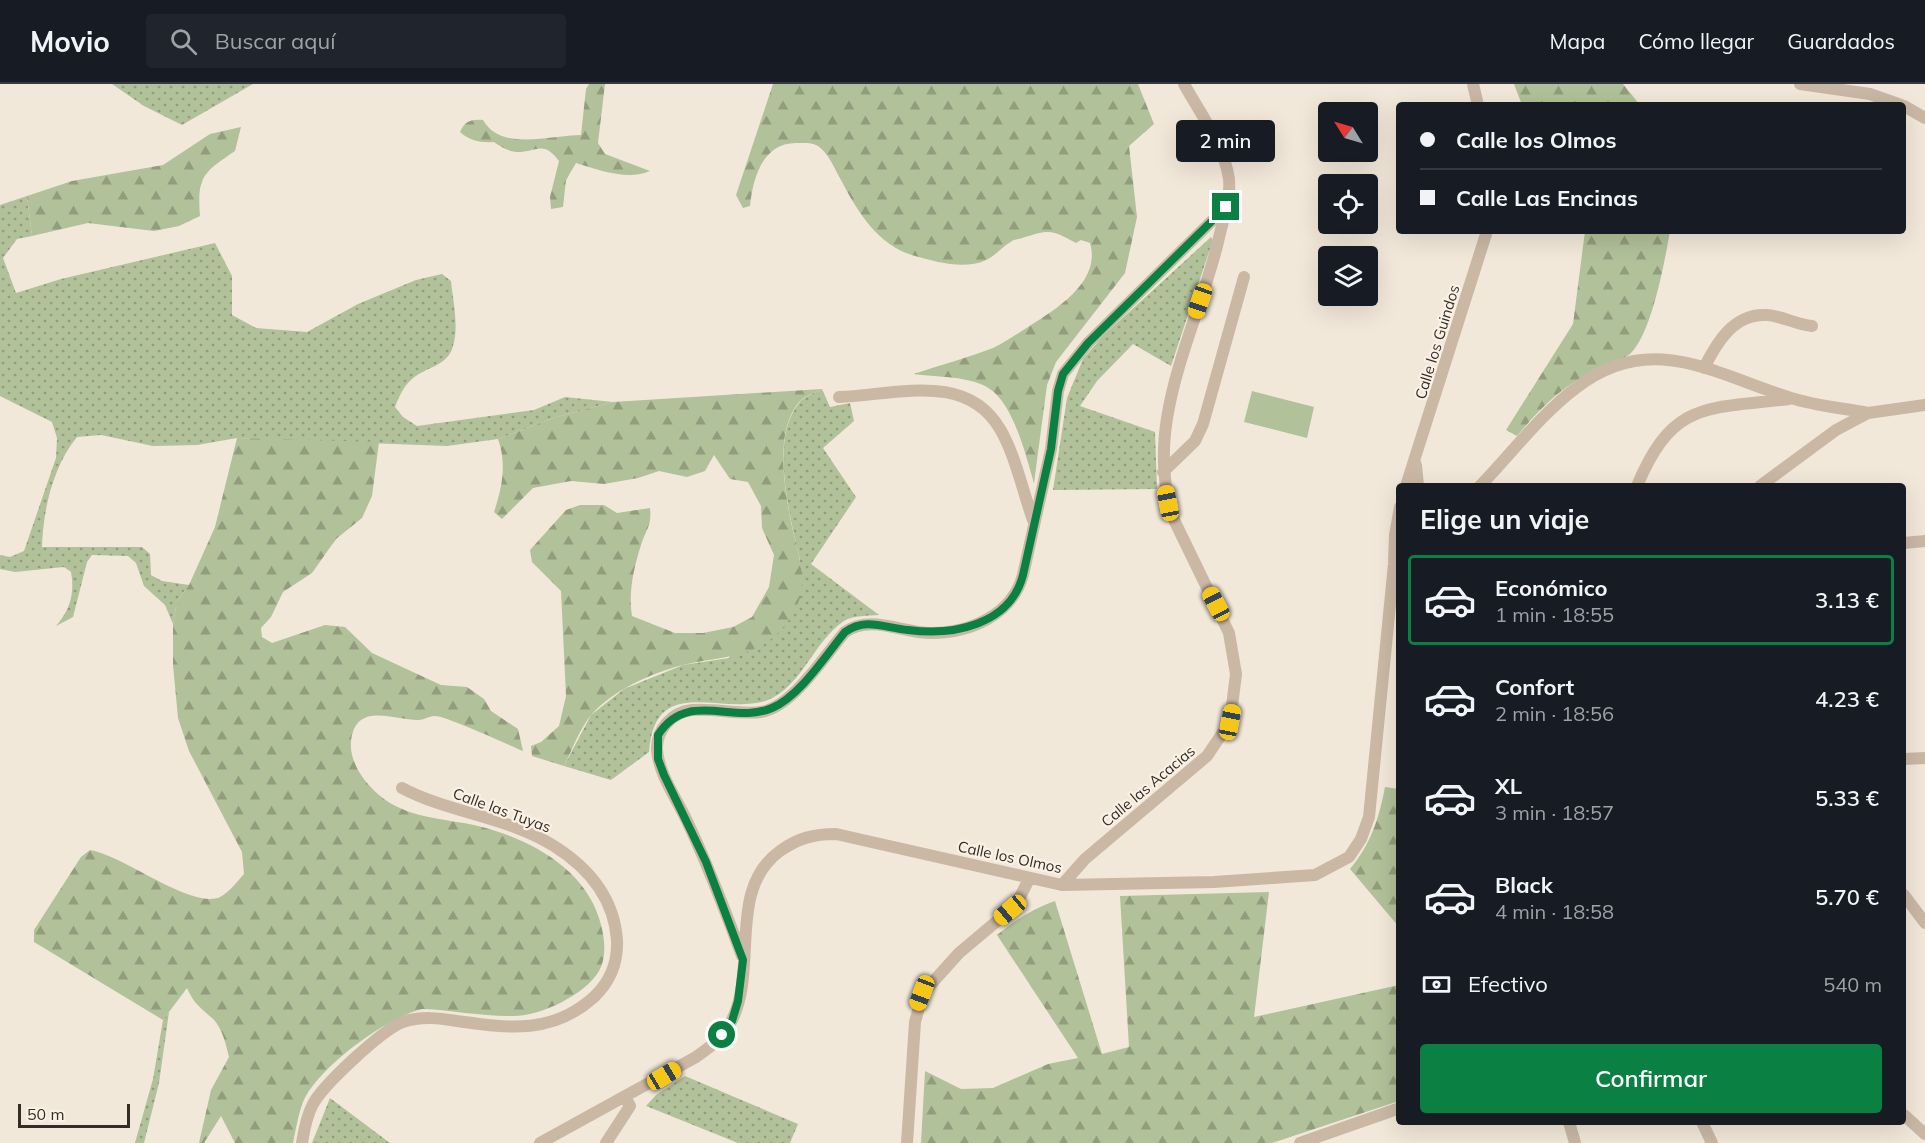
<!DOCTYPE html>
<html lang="es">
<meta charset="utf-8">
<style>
:root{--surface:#171b24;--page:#20242c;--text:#f1f3f6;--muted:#9ea1a6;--line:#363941;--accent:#0b8043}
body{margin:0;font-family:Mulish,sans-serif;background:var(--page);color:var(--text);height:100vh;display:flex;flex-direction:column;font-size:22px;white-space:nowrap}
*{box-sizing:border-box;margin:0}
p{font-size:20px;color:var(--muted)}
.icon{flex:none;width:33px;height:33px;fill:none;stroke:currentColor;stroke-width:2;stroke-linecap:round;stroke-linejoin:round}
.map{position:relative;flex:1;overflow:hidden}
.sheet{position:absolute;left:1396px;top:399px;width:510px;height:642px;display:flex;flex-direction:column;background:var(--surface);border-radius:6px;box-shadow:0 6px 24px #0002}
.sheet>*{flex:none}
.top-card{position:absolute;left:1396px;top:18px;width:510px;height:132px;border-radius:6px;box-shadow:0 6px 24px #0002;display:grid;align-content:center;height:132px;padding:0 24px;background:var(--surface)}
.needle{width:39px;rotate:307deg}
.controls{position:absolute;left:1318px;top:18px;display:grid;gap:12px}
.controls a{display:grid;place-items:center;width:60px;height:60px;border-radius:6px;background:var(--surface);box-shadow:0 6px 24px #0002;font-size:30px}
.scale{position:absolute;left:18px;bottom:15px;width:112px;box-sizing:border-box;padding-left:6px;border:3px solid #362c26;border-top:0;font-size:16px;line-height:21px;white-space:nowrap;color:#362c26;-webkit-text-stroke:4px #faf1e5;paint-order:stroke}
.end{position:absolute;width:27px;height:27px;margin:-14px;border:8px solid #0b8043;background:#fff;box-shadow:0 0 0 3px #fff}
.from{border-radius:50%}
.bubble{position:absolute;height:42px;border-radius:6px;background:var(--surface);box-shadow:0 6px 24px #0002;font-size:20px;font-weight:600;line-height:42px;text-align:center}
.car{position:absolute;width:18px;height:36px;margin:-18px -9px;border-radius:8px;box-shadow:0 0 4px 2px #0007;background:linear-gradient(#f5c518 24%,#345 0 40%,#f5c518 0 76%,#345 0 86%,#f5c518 0)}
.top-card b{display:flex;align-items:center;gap:21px;height:57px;font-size:22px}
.top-card b+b{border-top:2px solid var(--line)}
.top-card i{width:15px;height:15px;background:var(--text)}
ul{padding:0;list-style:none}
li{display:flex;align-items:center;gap:18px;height:90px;margin:0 12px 9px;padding:0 12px;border:3px solid transparent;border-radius:6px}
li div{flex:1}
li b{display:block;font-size:22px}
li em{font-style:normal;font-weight:600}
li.selected{border-color:var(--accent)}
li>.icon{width:54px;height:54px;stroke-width:1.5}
h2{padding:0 24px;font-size:27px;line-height:72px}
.pay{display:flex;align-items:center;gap:15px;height:66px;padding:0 24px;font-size:22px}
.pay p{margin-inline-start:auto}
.primary-button{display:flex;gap:12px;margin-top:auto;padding:12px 24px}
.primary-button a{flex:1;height:69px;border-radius:6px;background:var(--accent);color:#fff;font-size:24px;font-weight:600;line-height:69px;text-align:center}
header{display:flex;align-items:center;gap:36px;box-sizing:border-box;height:84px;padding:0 30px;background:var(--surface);border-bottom:2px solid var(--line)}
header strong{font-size:28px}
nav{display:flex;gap:33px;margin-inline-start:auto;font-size:21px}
.search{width:420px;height:54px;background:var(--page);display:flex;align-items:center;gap:15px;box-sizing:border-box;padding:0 21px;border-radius:6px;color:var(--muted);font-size:22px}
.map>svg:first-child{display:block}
.grass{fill:url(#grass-dots)}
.forest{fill:url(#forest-firs)}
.pitch{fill:#b1c199}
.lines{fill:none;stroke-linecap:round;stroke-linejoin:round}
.street{stroke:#cab8a5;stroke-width:12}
.route{stroke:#0b8043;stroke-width:8}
.labels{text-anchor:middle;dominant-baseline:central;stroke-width:4.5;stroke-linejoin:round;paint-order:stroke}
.street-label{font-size:15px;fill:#362c26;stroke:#faf1e5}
</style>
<header>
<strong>Movio</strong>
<div class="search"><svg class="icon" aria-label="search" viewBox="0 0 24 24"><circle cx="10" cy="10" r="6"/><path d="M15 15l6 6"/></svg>Buscar aquí</div>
<nav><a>Mapa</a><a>Cómo llegar</a><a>Guardados</a></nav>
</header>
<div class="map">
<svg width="1925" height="1059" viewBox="0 0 1925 1059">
<defs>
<pattern id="grass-dots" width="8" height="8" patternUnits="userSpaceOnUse" patternTransform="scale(1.5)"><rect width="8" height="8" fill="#b1c199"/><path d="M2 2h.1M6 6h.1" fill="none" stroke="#919d7d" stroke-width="1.8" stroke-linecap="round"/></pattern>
<pattern id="forest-firs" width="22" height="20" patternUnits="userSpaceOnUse" patternTransform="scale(1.5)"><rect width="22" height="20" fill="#b1c199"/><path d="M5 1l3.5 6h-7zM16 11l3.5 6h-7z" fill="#919d7d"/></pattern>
</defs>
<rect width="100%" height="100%" fill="#f2e8d9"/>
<!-- grass -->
<path class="grass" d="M112,0H253L182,41L144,22Z
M27,112L32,152L17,155L3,174L16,209L61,195L215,159L232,192V231L256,244L307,248L358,220L416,196L442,190L451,197C453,217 459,243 453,262C448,283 424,283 411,296C403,303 399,313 395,323L403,333L417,342L534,326L565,313L613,318L556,333L498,355L447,362L237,354L197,361L153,362L101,351L77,353C53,382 43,426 42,463H142L150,470L151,491L162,497L189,501L177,517L173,540L165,521L144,502L136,479L128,472L92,471L87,478L73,533L56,542C70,526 75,509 71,488L64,483L15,488L0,485V471L10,473L24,467L56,374L57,354L52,338L0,312V121Z
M1211,153L1213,156L1171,282L1133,260L1097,297L1080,322L1155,348L1157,405L1053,406L1067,314L1083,275L1103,252Z
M822,305L830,323L850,319L854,337L823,364L856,413L811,480L879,531C869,532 853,531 844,537C814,557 802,602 768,616C722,633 655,588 649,668L611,696L564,682L591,631L624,605L683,581L729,574L800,476C790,433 769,355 799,319C804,312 815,309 822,305Z
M169,928L159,999L144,1059H135L153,995L163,936Z
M685,992L798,1040L790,1059H738L646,1022L656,1011Z
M330,1014L390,1059H312Z"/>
<!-- forest -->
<path class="forest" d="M589,0H605L598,59L605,70L650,87C628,97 599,86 576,79L566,96L563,123L551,125L550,113L559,77C544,58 540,66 521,68C511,69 501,63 494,58C481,59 470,57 460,48C465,37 471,35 483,36C501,68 551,51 581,51L586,5Z
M773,0H1138L1154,40L1129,62L1137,133L1125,189L1056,278L1047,301L1034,399C1025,370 1013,314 983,301C963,292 935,293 914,290C940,281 967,274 993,264C1004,259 1015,251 1025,245C1053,227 1102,199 1090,159L1081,156L1076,159C1053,146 1050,145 1025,153C1021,155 1015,155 1012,157C997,166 993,177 973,180C954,183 933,177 915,172C878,162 857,127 841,96C834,84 829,70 818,62C812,58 803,59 796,59C762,59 753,95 750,122L743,124L736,111Z
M1514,0H1623L1640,21H1522Z
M241,43L235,67C203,89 197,92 200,132L179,142L154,147L88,139L32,152L27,112L72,97L163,81L210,50Z
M1585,147H1670C1665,176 1652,248 1631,269C1623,277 1597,284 1586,291C1558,306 1537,328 1517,352L1506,346L1573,240Z
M822,305C815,309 804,312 799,318C775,347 784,399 790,433C795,462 811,497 795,526C767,576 730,570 683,581C651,589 614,606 592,630C580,644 572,666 564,682L532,672L531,662L541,658L559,642L566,612L561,507L532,478L530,466L566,426L580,421H604L617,429L650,424C652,442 646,445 641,461C634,483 628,509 632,532L675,549H703L733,543L752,533L769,503L774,471L762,444L761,422L748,398L730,395L714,371L705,387L687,393L659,387L638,394L604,400L571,397L533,404L502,435L494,428C502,404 507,380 498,355L556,333L613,318Z
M237,354L379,358L372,412L362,434L336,455L312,489L283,508L271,533L261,544L262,553L272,559L325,541L345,543L372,569L441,601L467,603L484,615L491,627L518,645L523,667C509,661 446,632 435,632C429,632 424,636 418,636C393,636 356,617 351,657C349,678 364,698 379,711C407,735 444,734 478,742C527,754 583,783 599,834C604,850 608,871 599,887C586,910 541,932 514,932C484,933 453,926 423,925C388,932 317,984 303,1018C298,1031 296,1045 293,1059H235L221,1032L204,1059H199L211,1006L229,973C226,961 223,947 215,937C202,924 195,922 187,904L163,936L34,858V846L81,773L90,766C123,771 192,826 220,813C229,808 237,798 244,790L242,768L189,667L178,634L173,581V540L177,517L189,501L215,443Z
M1385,703L1399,705V843L1350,785C1371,760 1379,734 1385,703Z
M1269,808L1254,933L1399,901V1017L1272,1059H921L925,987L961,1005L993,1004L1048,980L1078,974L997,851C1016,836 1032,825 1055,817L1102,970L1129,963L1120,812Z"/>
<!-- pitch -->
<path class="pitch" d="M1252,307L1314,323L1307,354L1244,338Z"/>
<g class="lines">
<!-- street -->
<path class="street" d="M1473,0L1478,21
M1800,0L1870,10L1901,21
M1904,22L1925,34
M1704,284C1717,258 1734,229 1767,231C1783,232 1797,241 1812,242
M839,313C895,311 966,287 1000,345C1015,370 1023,408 1033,436
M1416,381L1418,402
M1163,388L1195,357L1203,340L1244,193
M1406,402L1487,147
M1480,402C1511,370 1540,331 1576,304C1651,246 1714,290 1791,314C1816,322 1843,324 1868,329
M1637,402C1673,316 1707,325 1789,315
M1760,402L1836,346L1868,329L1925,321
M1395,451L1400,423
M1904,459L1925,457
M1904,675L1925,674
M1062,801L1085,775L1207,672L1230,638L1236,590L1229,549L1175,438C1140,343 1196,249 1218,158C1222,138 1231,116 1229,95C1224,61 1200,29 1184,0
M1904,811L1925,839
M742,872C725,826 708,781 687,737C677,715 659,691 657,666C656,646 672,628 692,626C715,624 739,631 761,628C793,623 825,571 845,548C871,530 902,549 931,549C970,549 1012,531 1023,491L1051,365L1058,307L1063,290L1088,259L1226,123
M1904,1031L1925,1050
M1569,1038L1575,1059
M1702,1038L1712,1059
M302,1059C304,1046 307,1031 313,1020C324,1000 382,946 403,938C421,932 439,934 457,937C508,944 552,951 594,913C611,897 618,879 617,856C614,814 589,784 554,762C509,733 449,729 402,704
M540,1059L696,973C710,963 723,954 731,938C759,885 726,806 780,767C798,754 814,750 836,750L1062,801L1214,798L1315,791L1349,773L1361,755L1369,733L1394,480L1395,451L1400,443
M606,1059L630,1022L625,1013
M907,1059L915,938L923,909L959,869L1016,821L1029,795
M1300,1059L1400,1024"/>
</g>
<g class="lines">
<!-- route -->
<path class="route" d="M722,951L732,937L738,917L743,876L706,778L664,691L658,675V651C687,605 733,641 772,624C800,612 826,571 845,548C866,533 885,544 908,546C953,552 1010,541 1023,491L1051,365L1058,307L1063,290L1088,259L1226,123"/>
</g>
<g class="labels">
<!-- street labels -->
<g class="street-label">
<text transform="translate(1437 258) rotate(-73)">Calle los Guindos</text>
<text transform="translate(1148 702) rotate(-40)">Calle las Acacias</text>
<text transform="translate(502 726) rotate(20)">Calle las Tuyas</text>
<text transform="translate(1010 773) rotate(12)">Calle los Olmos</text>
</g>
</g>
</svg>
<div class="controls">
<a><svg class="needle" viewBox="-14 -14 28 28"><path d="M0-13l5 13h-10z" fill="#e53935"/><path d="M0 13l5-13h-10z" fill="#9ea1a6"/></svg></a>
<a><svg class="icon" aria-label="locate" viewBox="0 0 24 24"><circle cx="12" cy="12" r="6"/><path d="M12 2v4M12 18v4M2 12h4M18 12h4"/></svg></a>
<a><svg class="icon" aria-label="layers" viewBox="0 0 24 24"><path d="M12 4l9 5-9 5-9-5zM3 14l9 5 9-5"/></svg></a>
</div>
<div class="scale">50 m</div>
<i class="end from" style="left:722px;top:951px"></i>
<i class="end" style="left:1226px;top:123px"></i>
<div class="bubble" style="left:1176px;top:36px;width:99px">2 min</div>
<i class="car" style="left:1200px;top:217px;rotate:199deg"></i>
<i class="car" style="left:1168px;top:419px;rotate:349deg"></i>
<i class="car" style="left:1216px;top:520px;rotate:332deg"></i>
<i class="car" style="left:1230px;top:638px;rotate:11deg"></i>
<i class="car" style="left:1010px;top:826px;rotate:230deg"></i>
<i class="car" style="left:922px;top:909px;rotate:201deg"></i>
<i class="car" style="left:664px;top:992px;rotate:59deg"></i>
<div class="top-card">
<b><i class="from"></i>Calle los Olmos</b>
<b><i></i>Calle Las Encinas</b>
</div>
<section class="sheet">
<h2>Elige un viaje</h2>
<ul>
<li class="selected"><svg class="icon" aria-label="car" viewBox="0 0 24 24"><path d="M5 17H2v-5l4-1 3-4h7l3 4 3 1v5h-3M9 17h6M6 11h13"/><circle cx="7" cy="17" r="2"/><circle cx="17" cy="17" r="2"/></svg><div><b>Económico</b><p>1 min · 18:55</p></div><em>3.13 €</em></li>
<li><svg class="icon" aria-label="car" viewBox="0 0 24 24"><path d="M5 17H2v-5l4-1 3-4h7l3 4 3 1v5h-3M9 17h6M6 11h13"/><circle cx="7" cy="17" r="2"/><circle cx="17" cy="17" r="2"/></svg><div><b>Confort</b><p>2 min · 18:56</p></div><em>4.23 €</em></li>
<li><svg class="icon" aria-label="car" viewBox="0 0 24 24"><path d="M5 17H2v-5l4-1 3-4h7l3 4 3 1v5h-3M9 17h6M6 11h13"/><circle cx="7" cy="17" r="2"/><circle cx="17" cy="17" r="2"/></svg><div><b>XL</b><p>3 min · 18:57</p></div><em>5.33 €</em></li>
<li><svg class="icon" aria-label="car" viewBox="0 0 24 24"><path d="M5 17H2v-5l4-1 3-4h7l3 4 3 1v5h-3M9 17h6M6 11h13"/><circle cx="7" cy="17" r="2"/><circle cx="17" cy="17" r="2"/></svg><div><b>Black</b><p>4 min · 18:58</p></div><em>5.70 €</em></li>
</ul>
<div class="pay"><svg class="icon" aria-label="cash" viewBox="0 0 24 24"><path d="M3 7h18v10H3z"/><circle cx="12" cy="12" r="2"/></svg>Efectivo<p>540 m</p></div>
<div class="primary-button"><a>Confirmar</a></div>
</section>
</div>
